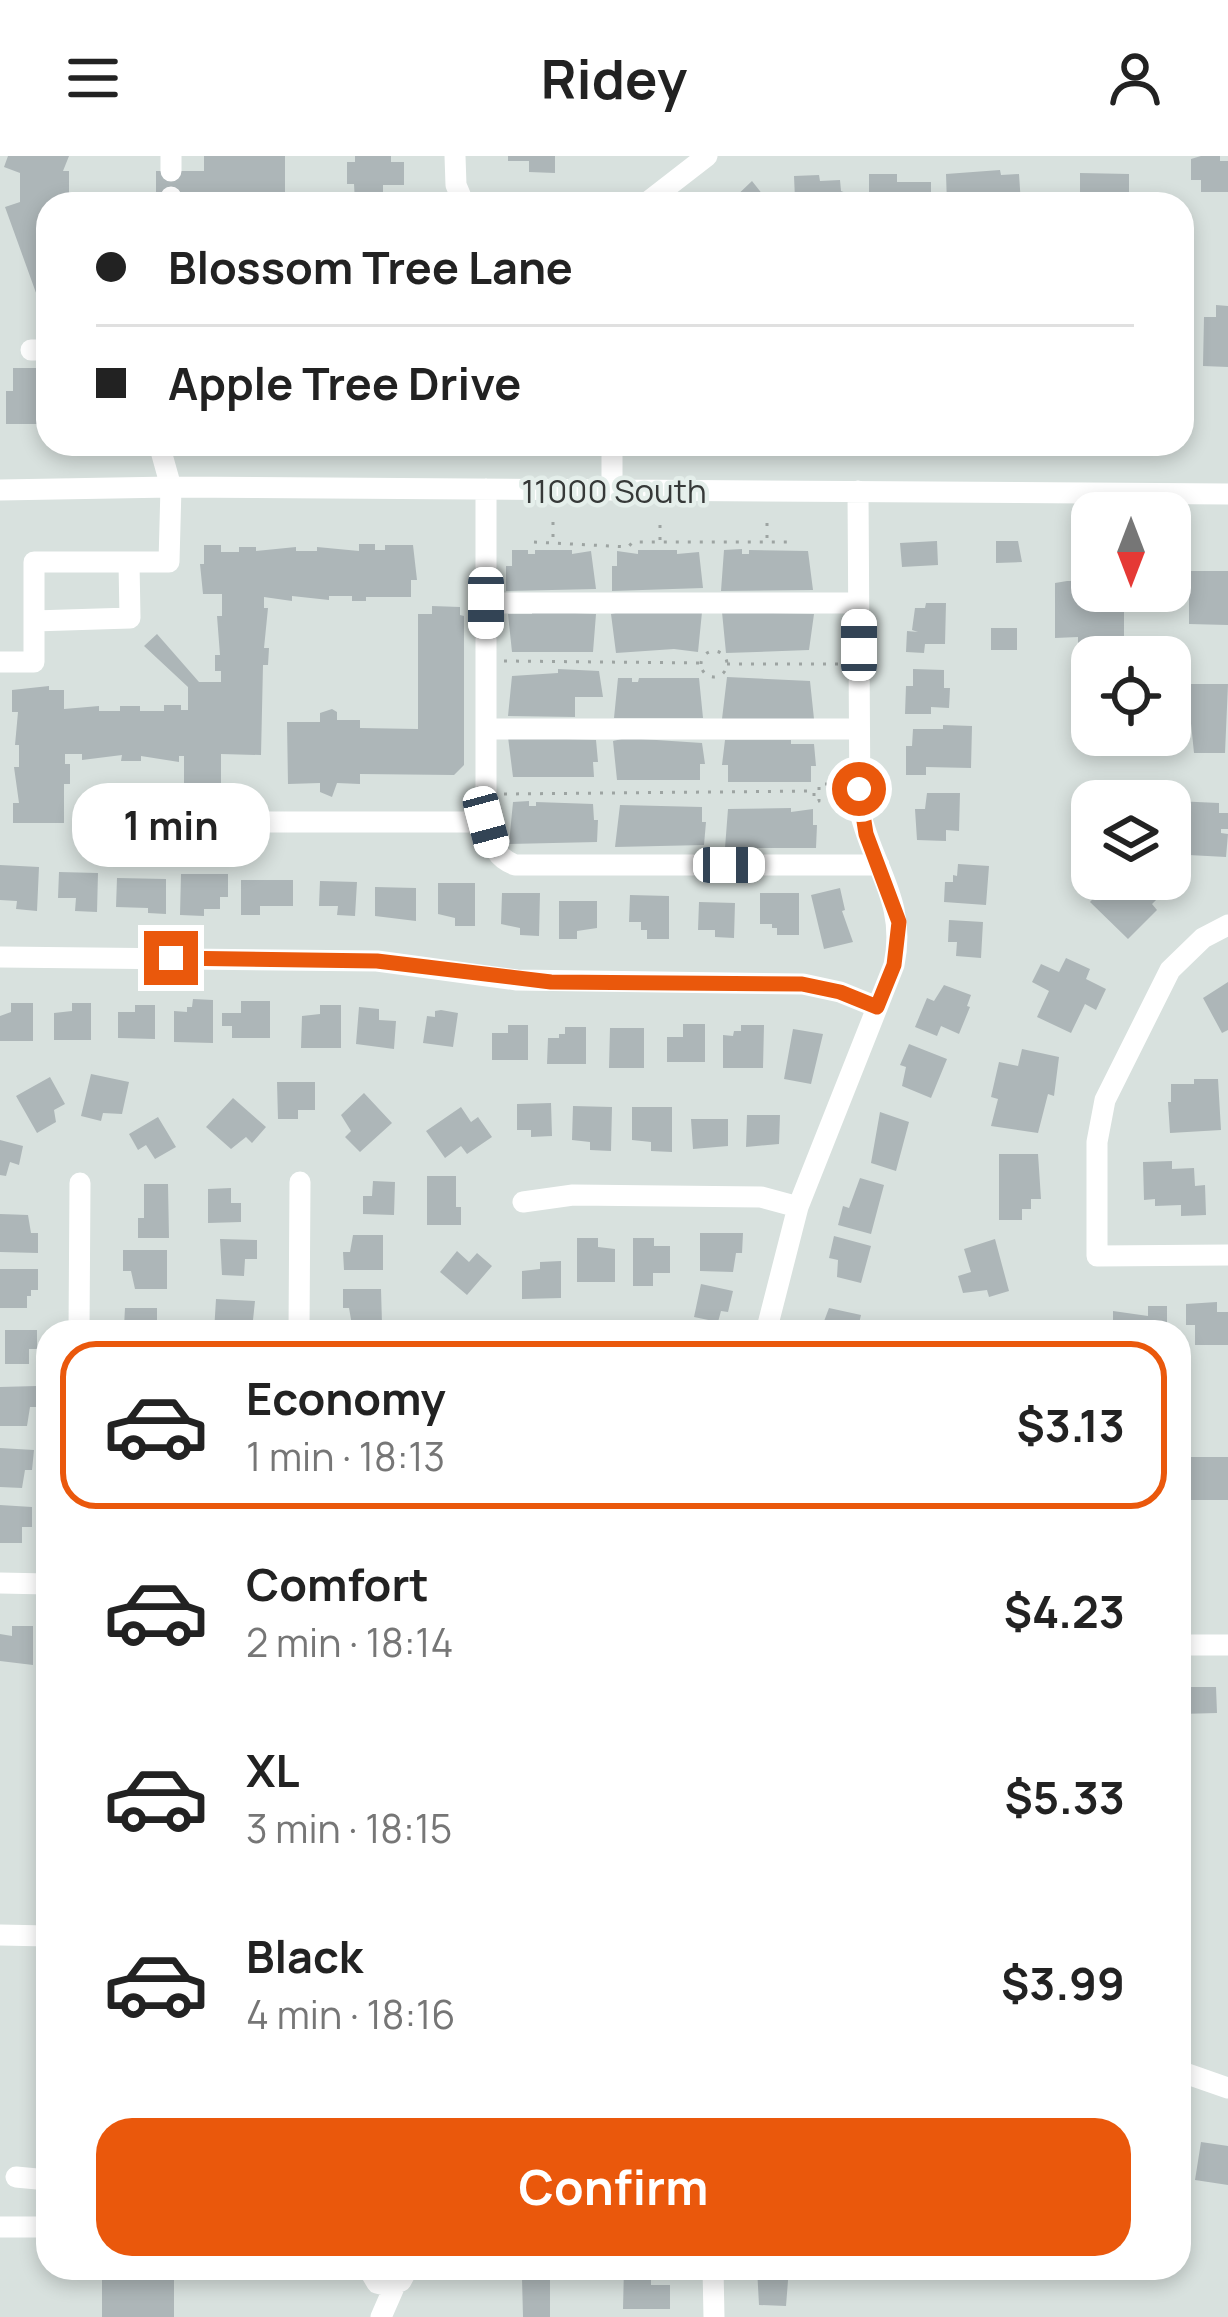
<!DOCTYPE html>
<meta charset="utf-8">
<style>
:root{--surface:#fff;--page:#f2f2f2;--text:#222;--muted:#767676;--line:#e0e0e0;--accent:#ea580c}
body{margin:0;font-family:Manrope,sans-serif;background:var(--page);color:var(--text);height:100vh;display:flex;flex-direction:column;font-size:45px;white-space:nowrap}
*{box-sizing:border-box;margin:0}
p{font-size:39px;color:var(--muted)}
.icon{flex:none;width:66px;height:66px;fill:none;stroke:currentColor;stroke-width:2;stroke-linecap:round;stroke-linejoin:round}
.map{position:relative;flex:1;overflow:hidden}
.panel{position:absolute;left:36px;top:1164px;width:1155px;height:960px;display:flex;flex-direction:column;background:var(--surface);border-radius:36px;box-shadow:0 6px 18px #0003}
.panel>*{flex:none}
.hud{position:absolute;left:36px;top:36px;width:1158px;height:264px;border-radius:36px;box-shadow:0 6px 18px #0003;display:grid;align-content:center;height:264px;padding:0 60px;background:var(--surface)}
.needle{width:78px;rotate:180deg}
.fabs{position:absolute;left:1071px;top:336px;display:grid;gap:24px}
.fabs a{display:grid;place-items:center;width:120px;height:120px;border-radius:24px;background:var(--surface);box-shadow:0 6px 18px #0003;font-size:60px}
.end{position:absolute;width:54px;height:54px;margin:-27px;border:15px solid #ea580c;background:#fff;box-shadow:0 0 0 6px #fff}
.from{border-radius:50%}
.bubble{position:absolute;height:84px;border-radius:36px;background:var(--surface);box-shadow:0 6px 18px #0003;font-size:39px;font-weight:700;line-height:84px;text-align:center}
.car{position:absolute;width:36px;height:72px;margin:-36px -18px;border-radius:15px;box-shadow:0 0 9px 3px #0007;background:linear-gradient(#fff 24%,#345 0 40%,#fff 0 76%,#345 0 86%,#fff 0)}
.hud b{display:flex;align-items:center;gap:42px;height:114px;font-size:45px}
.hud b+b{border-top:3px solid var(--line)}
.hud i{width:30px;height:30px;background:var(--text)}
ul{padding:21px 0 0;list-style:none}
li{display:flex;align-items:center;gap:36px;height:168px;margin:0 24px 18px;padding:0 36px;border:6px solid transparent;border-radius:36px}
li div{flex:1}
li b{display:block;font-size:45px}
li em{font-style:normal;font-weight:700}
li.selected{border-color:var(--accent)}
li>.icon{width:108px;height:108px;stroke-width:1.5}
.cta{display:flex;gap:24px;margin-top:auto;padding:24px 60px}
.cta a{flex:1;height:138px;border-radius:36px;background:var(--accent);color:#fff;font-size:48px;font-weight:700;line-height:138px;text-align:center}
header{display:flex;justify-content:space-between;align-items:center;height:156px;padding:0 60px;background:var(--surface);font-size:54px;font-weight:700}
.map>svg:first-child{display:block}
.building{fill:#adb6b8}
.lines{fill:none;stroke-linecap:round;stroke-linejoin:round}
.path{stroke:#9da4a2;stroke-width:3;stroke-dasharray:3 9;stroke-linecap:butt}
.minor{stroke:#fff;stroke-width:21}
.route{stroke:#ea580c;stroke-width:15}
.labels{text-anchor:middle;dominant-baseline:central;stroke-width:9;stroke-linejoin:round;paint-order:stroke}
.street-label{font-size:33px;fill:#363938;stroke:#e5efeb}
</style>
<header><svg class="icon" aria-label="menu" viewBox="0 0 24 24"><path d="M4 6h16M4 12h16M4 18h16"/></svg>Ridey<svg class="icon" aria-label="person" viewBox="0 0 24 24"><circle cx="12" cy="8" r="4"/><path d="M4 21q1-7 8-7t8 7"/></svg></header>
<div class="map">
<svg width="1228" height="2161" viewBox="0 0 1228 2161">
<rect width="100%" height="100%" fill="#d8e1de"/>
<!-- building -->
<path class="building" d="M8,0H69L63,15H69V46L48,48V170L5,51L20,46V17L4,11Z
M204,0H285V48H206V41H156V15H204Z
M355,0H391V6H404V29H383V46H355L354,28H347V6H355Z
M508,0H555V17L529,16V5H508Z
M1201,0H1220V5H1228V36H1201V24H1191V3Z
M1000,14L1001,19L1019,18L1021,48H947L946,18Z
M1080,17L1129,18V48H1091V39H1080Z
M869,18H897V26H931V48H875V39H869Z
M819,19L820,25L840,24L841,35L846,37L843,47L801,48L800,42L795,43L794,20Z
M752,25L770,48H715L725,40L730,46Z
M1216,149L1228,150V211L1203,210L1204,161H1216Z
M13,212H48V268H6V235H13Z
M937,385L938,409L902,411L900,387Z
M996,385H1018L1022,406L996,407Z
M359,388H375V394H385V389H413L417,424H411V441H366V445H352V440H329V444L292,440V445L264,441V452H268L264,492H269L268,509H263L261,599L221,598V631L184,630V600H179V606L141,600V605H121L122,599L82,604V598H65V608H70V628H64V667H13V647H19L14,611H19V589H15L18,556H12V534L49,530V534H64V553L99,550V555H120V550H140V555H164V549H181V554H188V531L144,490L157,478L199,526H221V515H215V499H220L217,460H222V438H203L200,408H204V389H221V396H239V391H256V395L296,391V395H317V391L359,395Z
M742,393V398H749V394L808,395L813,434L721,435L724,394Z
M512,394H528V398H535V394H572V398L591,395L596,433L506,435V410H512Z
M638,394H677V398L699,396L703,432L612,435V410H617V395L638,398Z
M1189,415H1228V469L1189,468Z
M1067,425H1091V438L1124,437V480H1110V494H1078V481L1055,482V427Z
M926,447H946L945,488H925L924,497L906,496L907,475L918,476L912,474L915,452H925Z
M432,450L460,451V459L464,460V609L454,619L360,618V628L337,627L332,641L320,636V627L288,628L287,566H320V557L332,553L337,556V564H360V572L418,573V458H432Z
M532,455L596,458L593,496H512L508,458H532Z
M625,455L702,456L698,496L674,493L616,497L611,458Z
M722,456L814,458L809,494L726,497Z
M991,472H1017V494H991Z
M558,513L599,515L603,541H575V561L508,560L512,520L558,517Z
M913,513L944,514V532H950L949,552L931,551V558H905L906,530H913Z
M727,521L810,525L814,563H722Z
M618,522H632V526H638L639,522H699L703,562H614Z
M1187,528H1228L1225,597H1194Z
M943,569L972,570L971,612L926,611V619H906V590H912L913,573H943Z
M508,581L596,584L598,606H593L594,621H513Z
M626,582L702,587L705,608H700V624H617L613,585Z
M725,584H791V588H814L816,610H811V626H728V609H722Z
M927,637H960L959,675L946,674V685L917,684L915,653H925Z
M529,645V650H536V646L593,648L594,664H598L597,686L509,688L513,646Z
M1175,645L1219,647V657H1228V673H1221V677L1228,678L1226,701L1170,698V657H1175Z
M620,649L702,651V666H706L704,689L615,691Z
M791,652V656L813,653V669H817L816,692H725L728,653Z
M958,708L989,710L986,749L944,746L945,726H953V719L957,720Z
M0,709L39,711L37,755L16,753L17,745L0,744Z
M59,716L98,717L97,756L75,755L76,742H58Z
M181,718H228V741H220V753H204V760L180,759Z
M117,722L166,723V758L148,757V752L116,751Z
M1121,723H1145L1161,739L1152,748L1157,754L1128,783L1090,746L1101,734L1106,739Z
M241,724H293V750H260V759H241Z
M320,725L357,726L355,760L337,759L338,750H319Z
M438,727H475V770H455V762L438,758Z
M375,731L416,732V765L375,760Z
M840,732L845,754L842,755L853,786L824,793L811,739Z
M502,737H540L539,780L520,779V772L501,768Z
M760,737H799V779H777V772H772V768H760Z
M630,739L669,740V783H647V774H641V766H629Z
M559,745H597V772L577,775V783H559Z
M699,746L735,747L734,782L715,781V774H698Z
M949,764L983,766L981,802L956,800L957,786H948Z
M1066,802L1090,813L1086,823L1106,833L1096,854L1085,848L1071,877L1037,861L1049,835L1032,826L1041,808L1059,816Z
M1228,826V874L1222,877L1203,842Z
M944,829L971,839L967,850L970,851L959,878L941,870L937,880L915,871L927,842L934,845Z
M193,843L213,844V887L174,886V855L187,856V851H192Z
M241,845H270V882H232V870H222V857H241Z
M11,847H33V885H0V860L11,856Z
M72,847H91V884H54V857L72,855Z
M135,849H155V883L118,882V856H135Z
M320,849H341V892H301L302,860L320,858Z
M359,851L379,853V864L396,865L394,893L356,888Z
M441,854L458,857L453,891L423,887L427,860L435,861V855Z
M683,868H705V906H667V881H683Z
M508,869H528V904H492V877H508Z
M741,869H764L763,912H723V879L733,880L734,875H741Z
M565,871H586V908H547L548,882H559V878H565Z
M610,872H644V912H609Z
M793,873L823,878L811,928L784,923Z
M909,888L947,903L931,942L902,930L906,911L900,909Z
M1022,893L1059,901L1054,940L1048,938L1038,977L991,970L998,943L991,941L999,906L1018,910Z
M91,918L129,926L122,958L103,957L101,965L81,960Z
M50,921L65,948L54,954L56,966L37,977L16,940Z
M1194,923H1218L1221,974L1170,977L1168,946H1171V928H1194Z
M277,926H315V954H298V963H278Z
M364,937L392,967L360,996L345,981L351,975L341,959Z
M233,942L266,971L252,987L246,981L231,993L206,971Z
M551,947L552,980L531,981V974H517V948Z
M573,950L612,951L611,995L590,994V986L572,984Z
M461,951L471,966L478,961L492,981L467,998L461,990L445,1002L426,975Z
M632,951H672V996L651,995V986L632,984Z
M880,956L909,966L896,1015L871,1007Z
M747,959H780L779,988L746,991Z
M158,961L176,991L155,1003L146,989L138,994L129,978Z
M691,963H728V990L693,993Z
M0,984L23,990L19,1009L10,1006L6,1020L0,1019Z
M999,998H1038L1041,1043H1031V1053H1022V1064H999Z
M1172,1005V1013L1194,1012L1195,1030L1205,1029L1206,1059L1181,1060V1049L1155,1050V1043L1144,1044L1143,1006Z
M427,1020H456V1051H461V1069H427Z
M860,1022L884,1029L871,1078L838,1069L843,1050L849,1052Z
M373,1025L395,1026L394,1059L363,1058V1040H372Z
M144,1028H168L169,1082H138V1062H144Z
M231,1032V1047H241V1066L208,1067V1033Z
M0,1058L28,1059L31,1077H38V1097L0,1096Z
M700,1077H743L742,1097H736L733,1116L700,1115Z
M353,1079H383V1114H344L343,1096H350Z
M834,1080L871,1090L861,1127L837,1121L838,1104L829,1102Z
M577,1082H598V1091L615,1093V1126H577Z
M633,1082H654V1090H670V1117H653V1130H633Z
M220,1083L257,1084V1103H245L244,1120L222,1119Z
M995,1083L1009,1135L989,1141L987,1134L963,1137L958,1120L971,1116L964,1093Z
M123,1094H167V1133H135L131,1115H123Z
M457,1095L469,1106L477,1097L492,1110L467,1139L440,1116Z
M561,1105V1142L522,1143V1115L540,1113V1106Z
M0,1113H38V1134H31V1140H27V1152H0Z
M701,1128L733,1135L728,1156L721,1155L718,1166L694,1161Z
M343,1133H381L382,1168L352,1169L349,1152H343Z
M216,1143L255,1145L253,1164H248L243,1176H214Z
M1217,1146V1156H1228V1189H1195V1169H1186V1148Z
M1148,1150H1167V1176H1113V1155L1148,1160Z
M125,1152H157V1176H134V1171H124Z
M829,1152L861,1159L857,1176H812L814,1166L823,1168Z
M5,1174H37V1193H29V1208H5Z
M37,1230L38,1251H30L27,1270H0V1231Z
M0,1292L34,1294L32,1314H25L22,1332L0,1331Z
M1187,1301H1228V1344H1187Z
M0,1349L32,1351V1371H22V1387H0Z
M12,1470H33V1509L0,1505V1478L12,1480Z
M1180,1531H1216L1217,1557L1180,1558Z
M1201,1986L1228,1990V2029L1195,2024Z
M102,2112H174V2161H102Z
M624,2112H651V2129H670V2153H623Z
M757,2112H789L786,2150L759,2149Z
M522,2122H550V2161H523Z"/>
<g class="lines">
<!-- path -->
<path class="path" d="M553,366V384
M767,367V384
M660,384V367
M534,386L628,391L633,386H789
M701 508a13 13 0 1 1 26 0a13 13 0 1 1-26 0Z
M504,505L701,507
M727,508H839
M504,638L814,635V645H819V628H839"/>
<!-- minor -->
<path class="minor" d="M171,0V15
M455,0L456,29L464,48
M171,41V48
M645,48L707,0
M31,194H48
M612,288V334
M0,334L171,331L1228,338
M486,447H858
M34,465L130,462L129,406
M0,506H34V406H169L171,331L159,288
M486,573H859
M236,666H486V333
M486,666C492,687 494,701 515,709H879
M1228,769L1203,782L1170,814L1105,944L1097,986V1100L1228,1099
M0,801L377,805L517,824L803,828L840,836L877,851
M523,1046L573,1039L761,1041L798,1051
M79,1176L80,1027
M299,1176L300,1026
M766,1176L798,1051L894,809C907,746 874,714 860,656L858,335
M0,1427L48,1428
M1179,1489H1228
M0,1779L48,1780
M1179,1915L1228,1932
M16,2021L48,2024
M0,2071H48
M368,2112L377,2127L389,2130L401,2125L408,2112
M713,2112L714,2161
M381,2161L395,2129"/>
</g>
<g class="lines">
<!-- route -->
<path class="route" d="M171,802L377,805L551,826L802,828L840,836L877,851L894,809L899,766L866,678L859,633"/>
</g>
<g class="labels">
<!-- street labels -->
<g class="street-label">
<text x="614" y="334">11000 South</text>
</g>
</g>
</svg>
<div class="fabs">
<a><svg class="needle" viewBox="-14 -14 28 28"><path d="M0-13l5 13h-10z" fill="#e53935"/><path d="M0 13l5-13h-10z" fill="#767676"/></svg></a>
<a><svg class="icon" aria-label="locate" viewBox="0 0 24 24"><circle cx="12" cy="12" r="6"/><path d="M12 2v4M12 18v4M2 12h4M18 12h4"/></svg></a>
<a><svg class="icon" aria-label="layers" viewBox="0 0 24 24"><path d="M12 4l9 5-9 5-9-5zM3 14l9 5 9-5"/></svg></a>
</div>
<i class="end from" style="left:859px;top:633px"></i>
<i class="end" style="left:171px;top:802px"></i>
<div class="bubble" style="left:72px;top:627px;width:198px">1 min</div>
<i class="car" style="left:486px;top:447px;rotate:180deg"></i>
<i class="car" style="left:859px;top:489px;rotate:0deg"></i>
<i class="car" style="left:486px;top:666px;rotate:165deg"></i>
<i class="car" style="left:729px;top:709px;rotate:90deg"></i>
<div class="hud">
<b><i class="from"></i>Blossom Tree Lane</b>
<b><i></i>Apple Tree Drive</b>
</div>
<section class="panel">
<ul>
<li class="selected"><svg class="icon" aria-label="car" viewBox="0 0 24 24"><path d="M5 17H2v-5l4-1 3-4h7l3 4 3 1v5h-3M9 17h6M6 11h13"/><circle cx="7" cy="17" r="2"/><circle cx="17" cy="17" r="2"/></svg><div><b>Economy</b><p>1 min · 18:13</p></div><em>$3.13</em></li>
<li><svg class="icon" aria-label="car" viewBox="0 0 24 24"><path d="M5 17H2v-5l4-1 3-4h7l3 4 3 1v5h-3M9 17h6M6 11h13"/><circle cx="7" cy="17" r="2"/><circle cx="17" cy="17" r="2"/></svg><div><b>Comfort</b><p>2 min · 18:14</p></div><em>$4.23</em></li>
<li><svg class="icon" aria-label="car" viewBox="0 0 24 24"><path d="M5 17H2v-5l4-1 3-4h7l3 4 3 1v5h-3M9 17h6M6 11h13"/><circle cx="7" cy="17" r="2"/><circle cx="17" cy="17" r="2"/></svg><div><b>XL</b><p>3 min · 18:15</p></div><em>$5.33</em></li>
<li><svg class="icon" aria-label="car" viewBox="0 0 24 24"><path d="M5 17H2v-5l4-1 3-4h7l3 4 3 1v5h-3M9 17h6M6 11h13"/><circle cx="7" cy="17" r="2"/><circle cx="17" cy="17" r="2"/></svg><div><b>Black</b><p>4 min · 18:16</p></div><em>$3.99</em></li>
</ul>
<div class="cta"><a>Confirm</a></div>
</section>
</div>
